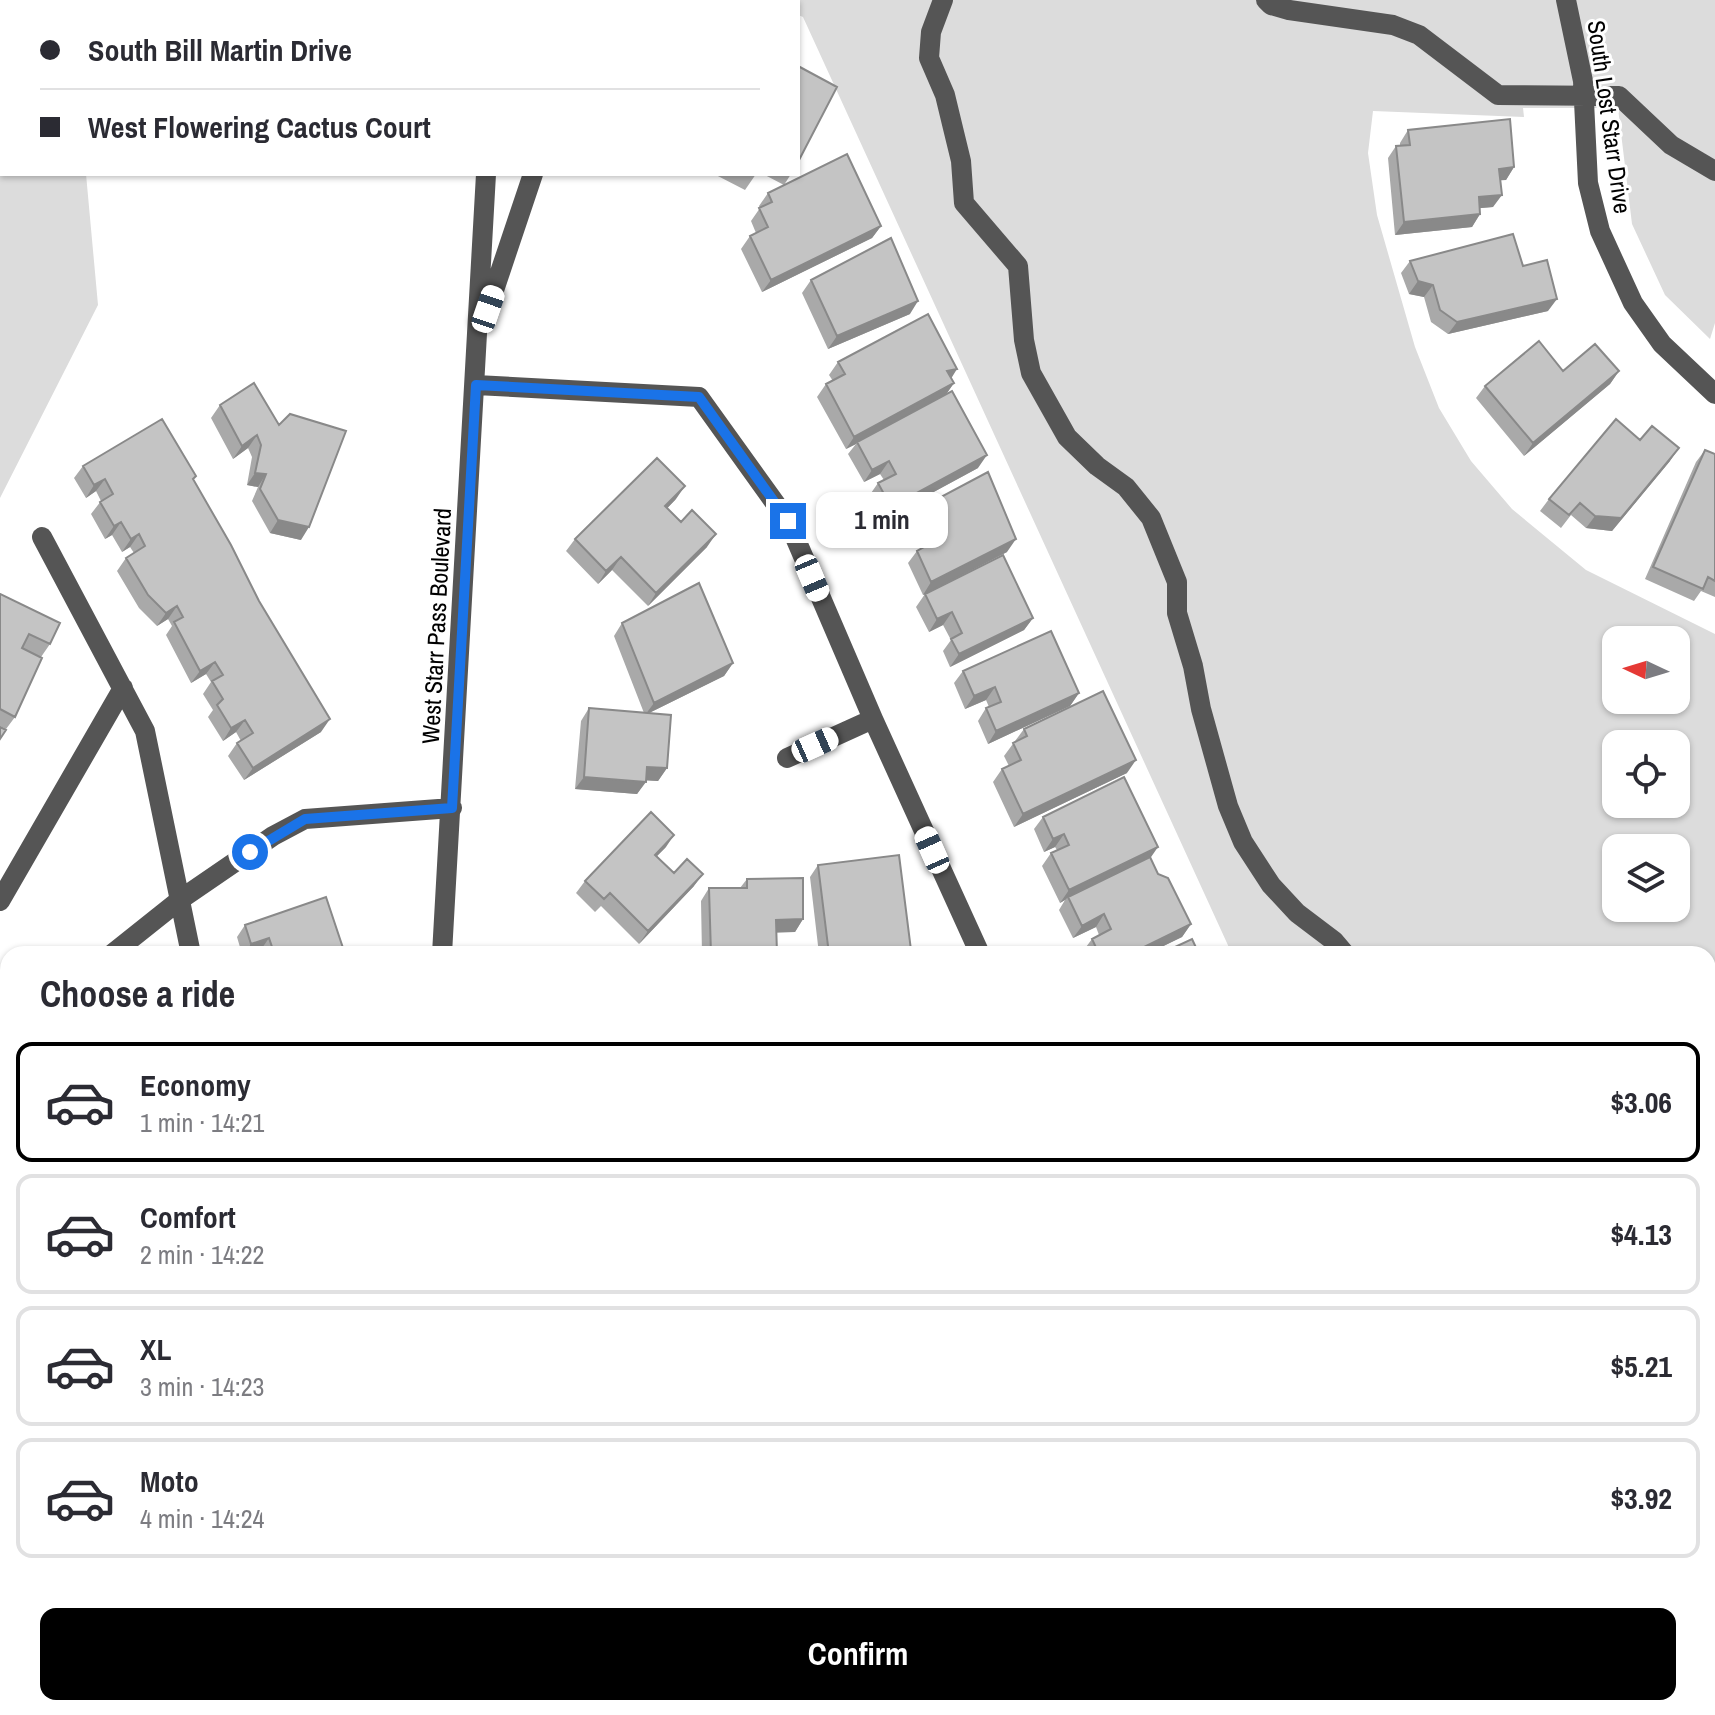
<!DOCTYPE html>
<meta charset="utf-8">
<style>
:root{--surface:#fff;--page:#f7f7f7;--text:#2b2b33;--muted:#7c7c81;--line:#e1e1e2;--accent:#000}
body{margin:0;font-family:"Archivo Narrow",sans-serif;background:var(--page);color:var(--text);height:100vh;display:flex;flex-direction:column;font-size:30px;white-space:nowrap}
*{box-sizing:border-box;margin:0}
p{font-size:26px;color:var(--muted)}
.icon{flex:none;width:44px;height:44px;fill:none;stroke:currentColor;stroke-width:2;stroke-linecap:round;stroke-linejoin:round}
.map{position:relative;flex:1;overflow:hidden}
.drawer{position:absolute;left:0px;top:946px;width:1716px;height:770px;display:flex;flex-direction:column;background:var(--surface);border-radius:24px 24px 0 0;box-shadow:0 2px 6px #0004}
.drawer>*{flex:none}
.hud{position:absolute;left:0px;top:0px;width:800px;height:176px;box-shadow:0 2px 6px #0004;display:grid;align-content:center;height:176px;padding:0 40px;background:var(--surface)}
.needle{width:52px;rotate:274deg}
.controls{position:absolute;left:1602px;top:626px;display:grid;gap:16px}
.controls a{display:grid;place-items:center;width:88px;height:88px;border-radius:16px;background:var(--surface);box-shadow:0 2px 6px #0004;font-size:40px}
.end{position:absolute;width:36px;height:36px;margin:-18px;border:10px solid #1a73e8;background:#fff;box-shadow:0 0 0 4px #fff}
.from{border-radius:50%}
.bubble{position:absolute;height:56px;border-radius:16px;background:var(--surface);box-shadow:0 2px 6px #0004;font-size:26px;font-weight:700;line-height:56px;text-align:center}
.car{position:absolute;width:24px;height:48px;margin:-24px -12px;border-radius:10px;box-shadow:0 0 6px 2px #0007;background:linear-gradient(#fff 24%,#345 0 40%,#fff 0 76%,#345 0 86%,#fff 0)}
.hud b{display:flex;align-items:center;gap:28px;height:76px;font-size:30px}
.hud b+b{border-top:2px solid var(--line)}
.hud i{width:20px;height:20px;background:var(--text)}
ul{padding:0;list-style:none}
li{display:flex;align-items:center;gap:24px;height:120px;margin:0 16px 12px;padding:0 24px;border:4px solid var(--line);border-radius:16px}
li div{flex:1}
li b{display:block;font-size:30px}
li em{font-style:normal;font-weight:700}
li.active{border-color:var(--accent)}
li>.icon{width:72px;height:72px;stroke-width:1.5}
h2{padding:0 40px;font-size:36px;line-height:96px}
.primary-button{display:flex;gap:16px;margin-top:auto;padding:16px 40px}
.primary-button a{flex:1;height:92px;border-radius:16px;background:var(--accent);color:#fff;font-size:32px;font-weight:700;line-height:92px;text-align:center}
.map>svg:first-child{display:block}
.green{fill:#dcdcdc;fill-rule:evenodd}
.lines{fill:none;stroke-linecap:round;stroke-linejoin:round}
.minor{stroke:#555;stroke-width:20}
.wall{fill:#a9a9a9}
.shaded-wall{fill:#898989}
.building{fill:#c4c4c4;stroke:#898989;stroke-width:2}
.route{stroke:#1a73e8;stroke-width:10}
.labels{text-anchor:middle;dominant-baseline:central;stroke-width:6;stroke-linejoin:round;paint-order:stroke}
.street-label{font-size:24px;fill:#000;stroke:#fff}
</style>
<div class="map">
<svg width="1715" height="1715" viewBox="0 0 1715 1715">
<rect width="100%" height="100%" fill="#fff"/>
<!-- green -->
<path class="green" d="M758,0H1715V323L1710,339L1665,295L1632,224L1618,108H1523L1524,117L1373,111L1368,153L1377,215L1415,347L1439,408L1471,461L1512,509L1586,570L1715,634V1715H1434V1708H1708V954H1232L803,17L798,15V2ZM1616,640H1676V700H1616ZM1616,744H1676V804H1616ZM1616,848H1676V908H1616Z
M0,19L2,174H86L98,305L0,498Z
M8,1619V1708H710L713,1715H0V1622Z"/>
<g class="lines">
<!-- minor -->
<path class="minor" d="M943,0L931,32L929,58L945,95L952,124L961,161L964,203L1018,266L1024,340L1031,373L1067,437L1097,466L1126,487L1151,518L1177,582V613L1193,666L1201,709L1228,806L1243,842L1271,885L1297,913L1334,941L1345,954
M1266,0L1271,5L1289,10L1393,25L1419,35L1498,95L1619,96L1671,145L1715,171
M1566,0L1583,81L1588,183L1600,231L1633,303L1662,344L1715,394
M557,2L559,0
M637,2L639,0
M486,314L533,174
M476,385L699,397L788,521L873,719L980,954
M42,537L145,731L191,954
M787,758L873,719
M0,901L123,688
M112,954L181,899L273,836L305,819L452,808
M442,954L486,174
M0,1043L8,1037
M0,1065L8,1090
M762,1708L765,1715
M855,1708L858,1715
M1210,1708V1715
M1572,1708L1582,1715"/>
</g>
<!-- wall -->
<path class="wall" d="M1408,130L1514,167L1506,180H1500L1493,207L1480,208V214L1472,227L1395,235L1388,158L1396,146H1400V143Z
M714,174H756L745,190Z
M763,174H791L784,185Z
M768,193L881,226L872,238L762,292L741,249L750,236L756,233L751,221L760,208L759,206Z
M1410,261L1523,266L1548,311L1448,334L1431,322L1424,297L1409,294L1401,273Z
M811,280L910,314L828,349L802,293Z
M838,362L951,378L954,383L946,394L978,468L882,520L869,496L878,483L884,480L880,474L864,482L848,454L856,444L846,449L817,397L826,384L833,381L829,375Z
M1563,371H1619L1610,384L1524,456L1476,398L1485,386Z
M254,383L301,540L270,533L252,501L258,487L247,485L252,457L248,448L233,459L211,418L220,405Z
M1640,440L1670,461L1612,531L1586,528L1571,515L1561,528L1540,511L1549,499Z
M1705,450L1715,454V597L1701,591L1694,601L1645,579L1696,462Z
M83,466L193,480L321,732L244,780L228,756L237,743L241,741L236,732L223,741L208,717L213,710L203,694L211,682L206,674L191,683L166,635L172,626L168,619L157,626L139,608L117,571L126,558L134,553L130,547L122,552L112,535L105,539L91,514L101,501L96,491L86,498L74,478Z
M988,472L1007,552L923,595L908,563L917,551L931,543L926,532L907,542L900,527L909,514Z
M676,499L667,508L707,547L648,606L612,570L598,584L566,551L575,539Z
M0,594L50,644L41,657L15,717L6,729L0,726Z
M925,594L1033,618L1024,630L950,667L943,651L951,640L943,625L929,632L916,607Z
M622,623L733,663L724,676L649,713L667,768L658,781L646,780L637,794L575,789L581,721L589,708L644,713L614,636Z
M963,671L1079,693L1070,706L988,744L978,721L986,708L989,707L986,700L965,709L954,683Z
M1024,729L1127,773L1014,827L993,782L1002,769L1009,766L1004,756Z
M1043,817L1150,858L1158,874L1191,924L1182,937L1147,954H1084L1083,951L1092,939L1099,935L1096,927L1073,938L1059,910L1065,900L1060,903L1042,866L1051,853L1057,850L1055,847L1044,852L1034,829Z
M666,847L657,856L674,873L694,886L639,944L601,906L595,912L576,893L585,881Z
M818,865L911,950L908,954H819L810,877Z
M747,879L803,919L795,932H777V954H702L701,901L709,888H740Z
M245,925L345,954H261L260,951L250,954H242L237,937Z
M0,1178L8,1202V1238L4,1240L8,1253V1530L0,1533Z
M1016,1708H1134L1135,1715H1013Z
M1292,1708H1398L1394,1713L1414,1715H1293Z"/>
<!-- shaded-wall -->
<path class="shaded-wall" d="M1514,167L1506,180L1490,181L1499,169Z
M1502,195L1493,207L1470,209L1479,197Z
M1480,214L1472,227L1395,235L1404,222Z
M881,226L872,238L762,292L771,280Z
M1418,281L1433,285L1424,297L1409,294Z
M1557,299L1548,311L1448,334L1457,322Z
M918,301L910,314L828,349L837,336Z
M957,369L949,382L947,371Z
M1619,371L1610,384L1524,456L1533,443Z
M954,383L945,396L857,442L856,444L846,449L854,437Z
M257,435L248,448L233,459L242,446Z
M1679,448L1670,461L1612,531L1586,528L1595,516Z
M987,455L978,468L882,520L891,507Z
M889,461L880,474L864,482L872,470Z
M255,473L266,474L258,487L247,485Z
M105,479L96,491L86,498L94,485Z
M685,486L676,499L657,519L665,506Z
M278,520L309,527L301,540L270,533Z
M934,520L926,532L907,542L915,529Z
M121,522L112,535L105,539L114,526Z
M139,534L130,547L122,552L131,539Z
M716,534L707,547L648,606L656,593Z
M1016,539L1007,552L923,595L931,582Z
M621,557L612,570L598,584L606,571Z
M177,606L168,619L157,626L166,613Z
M952,612L943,625L929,632L937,619Z
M1033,618L1024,630L950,667L959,654Z
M215,662L206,674L191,683L200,671Z
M733,663L724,676L645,715L654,703Z
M995,687L986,700L965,709L974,696Z
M1079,693L1070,706L988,744L996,731Z
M330,719L321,732L244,780L253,768Z
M245,720L236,732L223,741L231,728Z
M1136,760L1127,773L1014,827L1023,814Z
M647,767L667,768L658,781L638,780Z
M584,777L646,782L637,794L575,789Z
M1064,834L1055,847L1044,852L1053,839Z
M674,835L666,847L646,867L655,855Z
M1158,847L1149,860L1068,897L1065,900L1060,903L1069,890Z
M703,874L694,886L639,944L648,931Z
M1104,914L1096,927L1073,938L1082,926Z
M803,919L795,932L768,933L776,920Z
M1191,924L1182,937L1147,954H1130Z
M269,938L260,951L250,954H244L251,944Z
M911,950L908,954H877Z
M8,1230V1238L0,1242L1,1233Z
M8,1520V1530L0,1533V1528L5,1521Z
M1338,1708H1398L1393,1715H1298L1302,1710Z"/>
<!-- building -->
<path class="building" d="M798,66L837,87L798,162Z
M1510,119L1514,167L1499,169L1502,195L1479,197L1480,214L1404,222L1396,146L1410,145L1408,130Z
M847,154L881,226L771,280L750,236L768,227L759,208L772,202L768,193Z
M1513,234L1523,266L1547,260L1557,299L1457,322L1440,310L1433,285L1418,281L1410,261Z
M891,238L918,301L837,336L811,280Z
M928,314L957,369L947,371L954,383L854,437L826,384L845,374L838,362Z
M1539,341L1563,371L1595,344L1619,371L1533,443L1485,386Z
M254,383L279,425L290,414L346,431L309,527L278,520L260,489L266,474L255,473L261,445L257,435L242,446L220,405Z
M952,391L987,455L891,507L878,483L896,474L889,461L872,470L857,442Z
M162,419L196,476L193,479L231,545L259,601L330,719L253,768L237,743L253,733L245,720L231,728L217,705L223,699L212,681L223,675L215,662L200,671L174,622L183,617L177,606L166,613L148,595L126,558L145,546L139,534L131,539L121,522L114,526L100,502L113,494L105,479L94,485L83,466Z
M1616,419L1640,440L1652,426L1679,448L1621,518L1595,516L1580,503L1569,515L1549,499Z
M1705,450L1715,454V581L1708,577L1703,589L1653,567Z
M657,458L685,486L665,506L681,522L692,510L716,534L656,593L621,557L606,571L575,539Z
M988,472L1016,539L931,582L917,551L942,537L934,520L915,529L909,514Z
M1003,555L1033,618L959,654L951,639L962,633L952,612L937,619L925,594Z
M699,583L733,663L654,703L622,623Z
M0,594L60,623L50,644L29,634L22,648L42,658L15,717L0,709Z
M1051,631L1079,693L996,731L986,708L1001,702L995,687L974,696L963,671Z
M1103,691L1136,760L1023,814L1002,769L1021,760L1013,743L1027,736L1024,729Z
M589,708L671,715L667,768L647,767L646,782L584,777Z
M0,727L6,730L0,739Z
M1124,777L1158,847L1069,890L1051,853L1069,845L1064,834L1053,839L1043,817Z
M651,812L674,835L655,855L674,873L687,859L703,874L648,931L610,893L604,899L585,881Z
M899,855L911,950L877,954H829L818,865Z
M1150,857L1158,874L1168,878L1191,924L1130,954H1099L1092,939L1111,929L1104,914L1082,926L1068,897Z
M803,878V919L776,920L777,954H711L709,888H747V879Z
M326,897L345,954H262L273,950L269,938L251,944L245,925Z
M1192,939L1199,954H1160Z
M0,1178L8,1202V1230L1,1233L8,1253V1486L5,1478L0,1480Z
M8,1495V1520L5,1521L0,1509V1498Z
M1022,1708H1134L1135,1715H1022Z
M1302,1708H1338L1302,1710Z
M1414,1711V1715H1364Z"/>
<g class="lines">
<!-- route -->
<path class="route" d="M250,852L305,819L452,808L476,385L699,397L788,521"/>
</g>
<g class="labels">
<!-- street labels -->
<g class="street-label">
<text transform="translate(1610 117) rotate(82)">South Lost Starr Drive</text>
<text transform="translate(436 626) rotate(-87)">West Starr Pass Boulevard</text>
</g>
</g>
</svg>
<div class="controls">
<a><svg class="needle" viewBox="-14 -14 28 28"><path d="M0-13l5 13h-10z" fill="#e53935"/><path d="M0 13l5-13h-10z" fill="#7c7c81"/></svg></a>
<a><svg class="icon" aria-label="locate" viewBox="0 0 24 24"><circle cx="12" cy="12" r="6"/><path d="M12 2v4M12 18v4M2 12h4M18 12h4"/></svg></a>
<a><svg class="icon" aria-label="layers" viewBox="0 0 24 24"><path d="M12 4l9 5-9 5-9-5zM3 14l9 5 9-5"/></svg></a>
</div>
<i class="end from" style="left:250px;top:852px"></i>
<i class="end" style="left:788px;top:521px"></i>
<div class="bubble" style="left:816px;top:492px;width:132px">1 min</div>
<i class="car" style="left:488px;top:309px;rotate:19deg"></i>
<i class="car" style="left:812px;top:578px;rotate:157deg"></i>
<i class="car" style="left:815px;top:745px;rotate:66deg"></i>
<i class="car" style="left:932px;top:850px;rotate:336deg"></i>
<div class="hud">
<b><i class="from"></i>South Bill Martin Drive</b>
<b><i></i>West Flowering Cactus Court</b>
</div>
<section class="drawer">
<h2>Choose a ride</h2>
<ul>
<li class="active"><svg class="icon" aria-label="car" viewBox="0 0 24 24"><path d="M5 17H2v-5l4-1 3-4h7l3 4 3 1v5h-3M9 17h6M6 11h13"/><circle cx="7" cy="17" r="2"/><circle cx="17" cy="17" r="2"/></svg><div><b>Economy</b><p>1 min · 14:21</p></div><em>$3.06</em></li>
<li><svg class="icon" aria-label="car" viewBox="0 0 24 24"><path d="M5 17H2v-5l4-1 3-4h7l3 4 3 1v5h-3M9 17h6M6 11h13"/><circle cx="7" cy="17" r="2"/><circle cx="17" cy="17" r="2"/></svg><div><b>Comfort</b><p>2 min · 14:22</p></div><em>$4.13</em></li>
<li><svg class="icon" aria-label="car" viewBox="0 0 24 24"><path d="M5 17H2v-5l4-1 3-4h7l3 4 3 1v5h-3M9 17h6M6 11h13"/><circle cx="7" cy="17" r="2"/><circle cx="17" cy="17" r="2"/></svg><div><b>XL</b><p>3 min · 14:23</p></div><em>$5.21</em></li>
<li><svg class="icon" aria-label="car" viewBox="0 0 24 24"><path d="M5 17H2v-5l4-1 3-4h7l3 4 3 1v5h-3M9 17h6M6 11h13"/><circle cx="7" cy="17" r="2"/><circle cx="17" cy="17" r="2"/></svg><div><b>Moto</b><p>4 min · 14:24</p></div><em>$3.92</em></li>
</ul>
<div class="primary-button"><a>Confirm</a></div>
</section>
</div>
